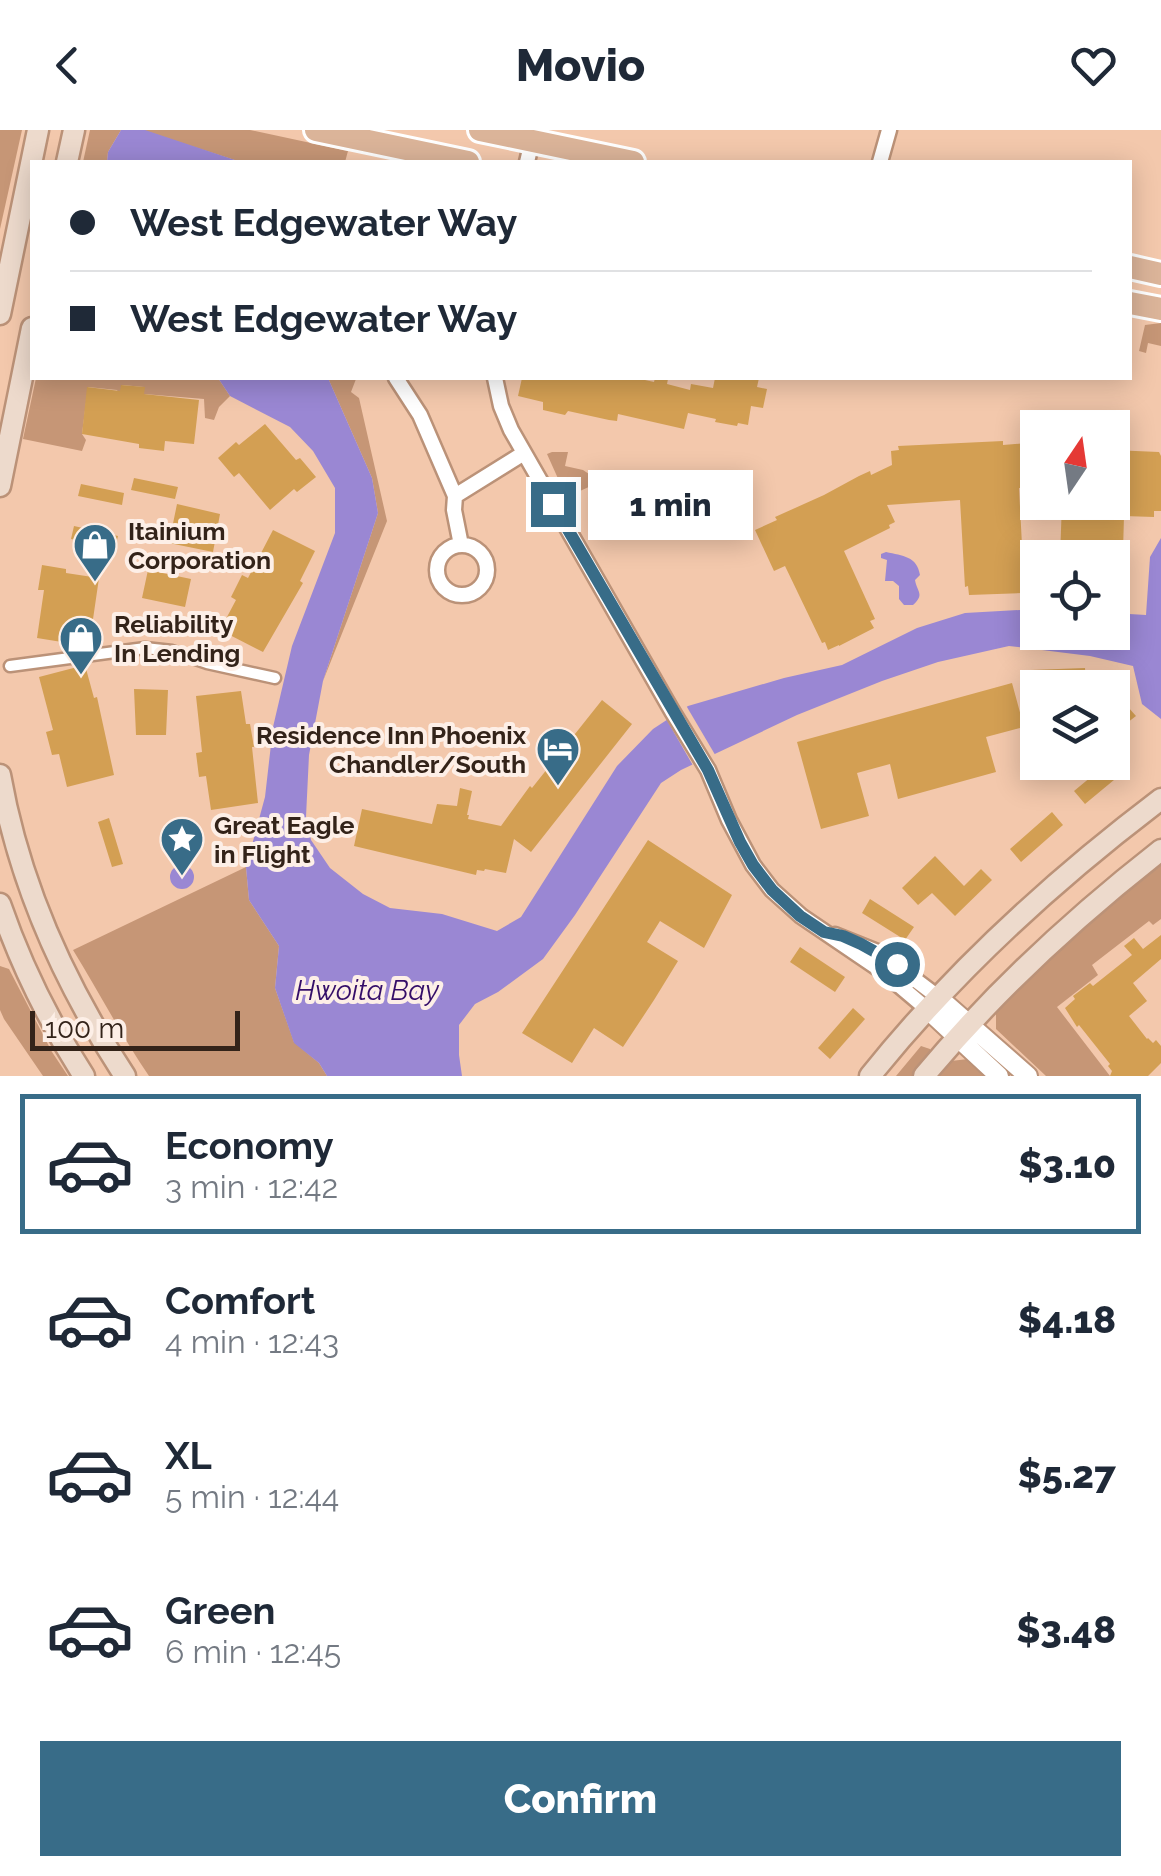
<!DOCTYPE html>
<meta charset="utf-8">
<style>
:root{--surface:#fff;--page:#f2f2f3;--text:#1f2937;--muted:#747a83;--line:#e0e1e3;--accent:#386c88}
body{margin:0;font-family:Raleway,sans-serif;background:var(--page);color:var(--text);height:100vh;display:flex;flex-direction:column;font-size:38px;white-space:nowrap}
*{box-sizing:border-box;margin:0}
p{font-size:32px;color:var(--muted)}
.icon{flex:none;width:55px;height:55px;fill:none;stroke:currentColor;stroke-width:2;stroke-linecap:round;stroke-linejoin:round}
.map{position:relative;height:946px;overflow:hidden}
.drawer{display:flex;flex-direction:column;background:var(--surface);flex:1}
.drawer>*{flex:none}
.hud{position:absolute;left:30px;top:30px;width:1102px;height:220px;border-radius:0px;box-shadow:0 5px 25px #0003;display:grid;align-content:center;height:220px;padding:0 40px;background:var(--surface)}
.needle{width:65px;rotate:13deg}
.buttons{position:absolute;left:1020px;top:280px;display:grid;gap:20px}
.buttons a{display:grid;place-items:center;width:110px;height:110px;border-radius:0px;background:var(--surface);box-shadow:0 5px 25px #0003;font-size:50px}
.scale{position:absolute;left:30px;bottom:25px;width:210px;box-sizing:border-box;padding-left:10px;border:5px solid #332319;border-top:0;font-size:28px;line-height:35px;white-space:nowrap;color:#332319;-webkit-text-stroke:8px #fdefe7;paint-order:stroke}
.end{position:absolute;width:45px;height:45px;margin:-22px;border:12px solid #386c88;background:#fff;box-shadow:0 0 0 5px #fff}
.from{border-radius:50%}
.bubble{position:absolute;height:70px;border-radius:0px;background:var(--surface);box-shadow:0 5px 25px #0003;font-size:32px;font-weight:800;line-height:70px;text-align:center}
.hud b{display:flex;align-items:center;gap:35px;height:95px;font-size:38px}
.hud b+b{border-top:2px solid var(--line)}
.hud i{width:25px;height:25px;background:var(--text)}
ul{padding:18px 0 0;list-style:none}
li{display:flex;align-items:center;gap:30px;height:140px;margin:0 20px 15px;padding:0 20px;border:5px solid transparent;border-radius:0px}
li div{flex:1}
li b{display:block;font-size:38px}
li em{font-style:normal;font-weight:800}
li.current{border-color:var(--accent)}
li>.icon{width:90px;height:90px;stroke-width:1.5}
.action{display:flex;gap:20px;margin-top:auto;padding:20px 40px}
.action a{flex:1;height:115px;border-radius:0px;background:var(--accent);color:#fff;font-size:40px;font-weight:800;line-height:115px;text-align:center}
header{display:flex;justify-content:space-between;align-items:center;height:130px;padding:0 40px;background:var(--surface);font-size:45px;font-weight:800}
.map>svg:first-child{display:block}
.green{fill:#c69676}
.water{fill:#9a87d3}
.pier{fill:#f3c8ac}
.building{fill:#d39f53}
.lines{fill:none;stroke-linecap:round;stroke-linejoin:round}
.pedestrian-casing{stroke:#bb9278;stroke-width:15}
.minor-casing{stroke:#bb9278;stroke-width:19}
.tertiary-casing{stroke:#bb9278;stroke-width:22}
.secondary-casing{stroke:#bb9278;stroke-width:25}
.primary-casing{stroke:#fff;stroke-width:28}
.pedestrian{stroke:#fff;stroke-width:10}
.minor{stroke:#fff;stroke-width:14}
.tertiary{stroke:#fff;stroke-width:18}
.secondary{stroke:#eddacc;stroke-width:20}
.primary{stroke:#dbb499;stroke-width:22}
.route{stroke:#386c88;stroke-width:12}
.labels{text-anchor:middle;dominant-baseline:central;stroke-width:8;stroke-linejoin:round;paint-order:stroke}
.poi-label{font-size:25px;font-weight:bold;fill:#332319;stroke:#fdefe7;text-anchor:start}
.water-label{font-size:28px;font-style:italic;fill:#340d68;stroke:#fdefe7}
</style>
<header><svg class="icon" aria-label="back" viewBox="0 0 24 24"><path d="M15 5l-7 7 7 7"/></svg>Movio<svg class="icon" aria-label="heart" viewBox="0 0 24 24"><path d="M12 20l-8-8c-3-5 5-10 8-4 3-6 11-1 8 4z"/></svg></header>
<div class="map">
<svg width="1161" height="946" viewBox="0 0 1161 946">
<rect width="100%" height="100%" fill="#f3c8ac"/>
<!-- green -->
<path class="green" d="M0,0H22L0,99Z
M90,0H121L108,22L107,32H83Z
M141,0H250L348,21L345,32H241Z
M1161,193V216L1148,213L1146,223L1139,221L1145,195Z
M36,248H218L230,266L219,277L214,290L205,288L204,269L144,264V257L122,255L120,266L117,260L88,257L82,304L86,310L82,321L23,309Z
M328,248L356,249L351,262L359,268L387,391L323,551L378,383L372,348Z
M552,322H568L565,336L583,340L592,346L593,355L580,361L578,367L581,375L569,373L547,324Z
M1161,732V789L1153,795L1149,791L1092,835L1098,845L1057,877L1110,946H1046L996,899V881L1092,788Z
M246,737L249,770L279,816L275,858L294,912L319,933L327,946H149C121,905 99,862 73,820Z
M0,836L9,839L52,922L68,946H43L4,889L0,880Z
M921,916L930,919V928L915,946H896Z
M968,929L986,946H937L951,931Z"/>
<!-- water -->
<path class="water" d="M121,0H145L241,32H107L108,22Z
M218,248H328L372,348L378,383L323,551L309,625L306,687L311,710L330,738L363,764L390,778L442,784L497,801L521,787L617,636L653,599L688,576L784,548L842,535L917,498L965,483L1037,479L1038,502H1112L1113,483L1146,485L1150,427L1161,408V589L1142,574L1133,536L1090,526L1009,516L938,532L882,551L797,585L681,640L661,653L575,785L543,829L498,862L475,874L459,895V925L462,946H327L319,933L294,913L275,858L279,816L249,770L246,737L265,667L273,597L292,516L335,403V358L313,321L290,297L230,266Z
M886,422C903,426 917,426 920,445L915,450C917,462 925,464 913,475H904L899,469V456L893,451H885L887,430L881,428V424Z
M170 747a12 12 0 1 1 24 0a12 12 0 1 1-24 0Z"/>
<!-- pier -->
<path class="pier" d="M684,572L717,628L695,639L664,585Z"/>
<!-- building -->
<path class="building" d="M522,248H636L654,252L655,248H659L668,249L667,254L690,260L691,254L713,258L715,248H759L757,257L767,259L763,278L751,276L748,295L738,293L737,296L715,292L716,289L688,283L684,299L618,284L617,291L609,290L568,281L565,285L543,280V272L518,266Z
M121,255L145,257L144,264L199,270L194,314L165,311L164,321L139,318V314L82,304L87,257L120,261Z
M265,294L296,330L300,328L316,347L297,362L294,359L270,380L239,343L234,347L218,328L236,312L239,315Z
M1003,311V315L1027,313L1030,358H1019L1024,453L1022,454V463L969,465L968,456L965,457L960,370L887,375L895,392L889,395L890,398L844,421L875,489L870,491L874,498L839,516V515L828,520L825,512L822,513L785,436L774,441L755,400L777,390L775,387L824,365L859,346L870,341L871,345L892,335L891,321L899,320L898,316Z
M1112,320L1159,322L1161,326V381H1154V387L1124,386L1122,456L1112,455V428H1060L1062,372H1112Z
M134,348L178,357L175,369L131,360Z
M81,354L124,363L122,375L78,366Z
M177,374L220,384L213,422L169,413Z
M74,396L118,406L115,418L71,409Z
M273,400L315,421L300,451L303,453L263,522L220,500L236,470L231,467L242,445L248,448Z
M42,435L66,439V443L99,448L92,496L96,497L93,516L75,519L68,517V513L37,508L44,460H38Z
M148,440L191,449L185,477L142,468Z
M85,535L94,568L97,567L114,645L67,657L59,624L52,625L46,602L53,600L39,547Z
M1085,538L1086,555L1032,556L1031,540Z
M1012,553L1024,597L986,607L996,642L898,669L890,634L857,643L869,686L821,699L797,612Z
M134,559L168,560L166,605H136Z
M1112,559L1136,586L1123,596L1112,584Z
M241,561L246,594H250L254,617H252L258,673L211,680L206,646L199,647L196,623L202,622L196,566Z
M602,570L632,594L531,722L514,709L506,743L485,739L484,741L477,740L476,745L354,716L362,679L432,694L437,674L457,676L460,658L472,661L467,685H469L468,689L501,696L530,656L532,658Z
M1116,627L1126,640L1085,674L1074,661L1109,632H1112Z
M1052,682L1063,695L1021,732L1010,719Z
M109,688L123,734L112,737L98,692Z
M648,710L732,765L704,818L660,791L647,812L678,831L654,870L623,917L594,898L572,933L522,903Z
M935,726L964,756L981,739L992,750L955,786L932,763L918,775L902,758Z
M870,769L914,797L905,810L862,783Z
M1161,805V829L1133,853L1147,871L1129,886L1147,909L1148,908L1153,913L1156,910L1161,916V933L1148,946H1110L1112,941L1108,936L1110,934L1079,895L1077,897L1065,878L1075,869L1073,866L1090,853L1093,856L1132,825L1124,816L1134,808L1143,819Z
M800,817L845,847L835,862L790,832Z
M853,878L865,889L830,929L818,918Z"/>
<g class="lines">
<defs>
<path id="pedestrian" d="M10,536L145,518L172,521L207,533L275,548"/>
<path id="minor" d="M527,32L532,11
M880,32L889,0
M396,248L420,285L455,366L524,323
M495,248L501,276L511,300L672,581L708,640L729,690L753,735L772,760L801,786L882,841L927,879
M455,366L454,380L461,415
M437 440a25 25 0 1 1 50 0a25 25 0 1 1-50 0Z
M835,805L880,823L938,867"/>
<path id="tertiary" d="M938,867L1028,946
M927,879L999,946"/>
<path id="secondary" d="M67,32L74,0
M0,184L38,0
M0,356L32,198
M0,645C19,753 65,855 125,946
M0,774C21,835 49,892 84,946
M870,946C955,840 1054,750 1161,669
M924,946C994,862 1074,788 1161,720"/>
<path id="primary" d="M316,0L468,32
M480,0L633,32
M1130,137L1161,144
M1130,173L1161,179"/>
</defs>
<!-- pedestrian casing -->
<use href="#pedestrian" class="pedestrian-casing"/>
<!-- minor casing -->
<use href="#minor" class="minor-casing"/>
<!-- tertiary casing -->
<use href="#tertiary" class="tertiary-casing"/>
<!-- secondary casing -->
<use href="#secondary" class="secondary-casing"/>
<!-- primary casing -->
<use href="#primary" class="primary-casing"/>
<!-- pedestrian -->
<use href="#pedestrian" class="pedestrian"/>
<!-- minor -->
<use href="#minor" class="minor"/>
<!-- tertiary -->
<use href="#tertiary" class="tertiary"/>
<!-- secondary -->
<use href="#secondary" class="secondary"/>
<!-- primary -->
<use href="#primary" class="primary"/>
</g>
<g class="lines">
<!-- route -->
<path class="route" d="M553,374L708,640L740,712L753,735L772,760L800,786L824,802L843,806L861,814L897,834"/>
</g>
<!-- icons -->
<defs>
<symbol id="shop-pin" viewBox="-11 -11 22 30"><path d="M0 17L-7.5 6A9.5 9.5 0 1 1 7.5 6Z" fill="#386c88" stroke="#fdefe7"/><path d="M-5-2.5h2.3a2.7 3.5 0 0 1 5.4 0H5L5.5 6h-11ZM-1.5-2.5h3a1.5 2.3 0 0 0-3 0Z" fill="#fff"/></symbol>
<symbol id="hotel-pin" viewBox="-11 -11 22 30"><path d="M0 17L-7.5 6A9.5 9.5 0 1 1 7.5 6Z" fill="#386c88" stroke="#fdefe7"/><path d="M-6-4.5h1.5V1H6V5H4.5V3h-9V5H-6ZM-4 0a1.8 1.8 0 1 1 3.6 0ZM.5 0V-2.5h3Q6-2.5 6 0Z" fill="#fff"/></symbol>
<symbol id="sight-pin" viewBox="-11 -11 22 30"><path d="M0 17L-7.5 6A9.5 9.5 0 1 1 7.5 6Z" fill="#386c88" stroke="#fdefe7"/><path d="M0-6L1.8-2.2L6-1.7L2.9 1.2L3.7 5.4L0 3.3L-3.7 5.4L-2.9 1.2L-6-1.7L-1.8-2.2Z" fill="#fff"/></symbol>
</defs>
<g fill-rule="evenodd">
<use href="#shop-pin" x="70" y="390" width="50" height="68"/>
<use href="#shop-pin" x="56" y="483" width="50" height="68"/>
<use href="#hotel-pin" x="533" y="594" width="50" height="68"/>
<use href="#sight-pin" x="157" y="684" width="50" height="68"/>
</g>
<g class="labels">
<!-- poi labels -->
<g class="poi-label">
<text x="128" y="401">Itainium<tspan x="128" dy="29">Corporation</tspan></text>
<text x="114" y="494">Reliability<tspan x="114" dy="29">In Lending</tspan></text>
<text x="526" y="605" text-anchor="end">Residence Inn Phoenix<tspan x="526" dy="29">Chandler/South</tspan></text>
<text x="214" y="695">Great Eagle<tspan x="214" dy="29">in Flight</tspan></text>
</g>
<!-- water labels -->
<g class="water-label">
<text x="367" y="860">Hwoita Bay</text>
</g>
</g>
</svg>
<div class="buttons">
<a><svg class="needle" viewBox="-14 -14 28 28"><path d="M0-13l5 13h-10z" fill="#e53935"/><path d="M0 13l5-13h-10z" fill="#747a83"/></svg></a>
<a><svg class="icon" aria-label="locate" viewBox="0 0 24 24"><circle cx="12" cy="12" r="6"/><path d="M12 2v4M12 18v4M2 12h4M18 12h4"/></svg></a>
<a><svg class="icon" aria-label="layers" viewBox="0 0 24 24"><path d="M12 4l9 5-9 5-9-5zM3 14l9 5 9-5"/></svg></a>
</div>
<div class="scale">100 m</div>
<i class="end from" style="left:897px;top:834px"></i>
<i class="end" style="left:553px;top:374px"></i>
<div class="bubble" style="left:588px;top:340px;width:165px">1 min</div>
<div class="hud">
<b><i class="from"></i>West Edgewater Way</b>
<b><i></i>West Edgewater Way</b>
</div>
</div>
<section class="drawer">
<ul>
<li class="current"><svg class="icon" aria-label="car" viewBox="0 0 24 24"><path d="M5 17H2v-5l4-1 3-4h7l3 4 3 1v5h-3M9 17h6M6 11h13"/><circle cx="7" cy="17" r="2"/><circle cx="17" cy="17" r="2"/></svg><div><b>Economy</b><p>3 min · 12:42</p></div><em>$3.10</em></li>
<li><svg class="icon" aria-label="car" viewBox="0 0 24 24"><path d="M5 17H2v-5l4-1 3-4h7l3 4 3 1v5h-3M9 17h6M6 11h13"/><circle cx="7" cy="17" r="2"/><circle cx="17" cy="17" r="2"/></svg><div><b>Comfort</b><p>4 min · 12:43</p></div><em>$4.18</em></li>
<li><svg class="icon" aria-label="car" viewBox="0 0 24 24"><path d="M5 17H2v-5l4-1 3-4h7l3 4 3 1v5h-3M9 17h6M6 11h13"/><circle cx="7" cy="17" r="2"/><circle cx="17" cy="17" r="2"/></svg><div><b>XL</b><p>5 min · 12:44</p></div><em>$5.27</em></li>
<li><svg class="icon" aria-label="car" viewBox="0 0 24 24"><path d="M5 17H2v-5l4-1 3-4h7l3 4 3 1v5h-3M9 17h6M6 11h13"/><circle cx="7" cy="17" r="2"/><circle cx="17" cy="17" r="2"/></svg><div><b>Green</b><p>6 min · 12:45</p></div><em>$3.48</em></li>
</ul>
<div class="action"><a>Confirm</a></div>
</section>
